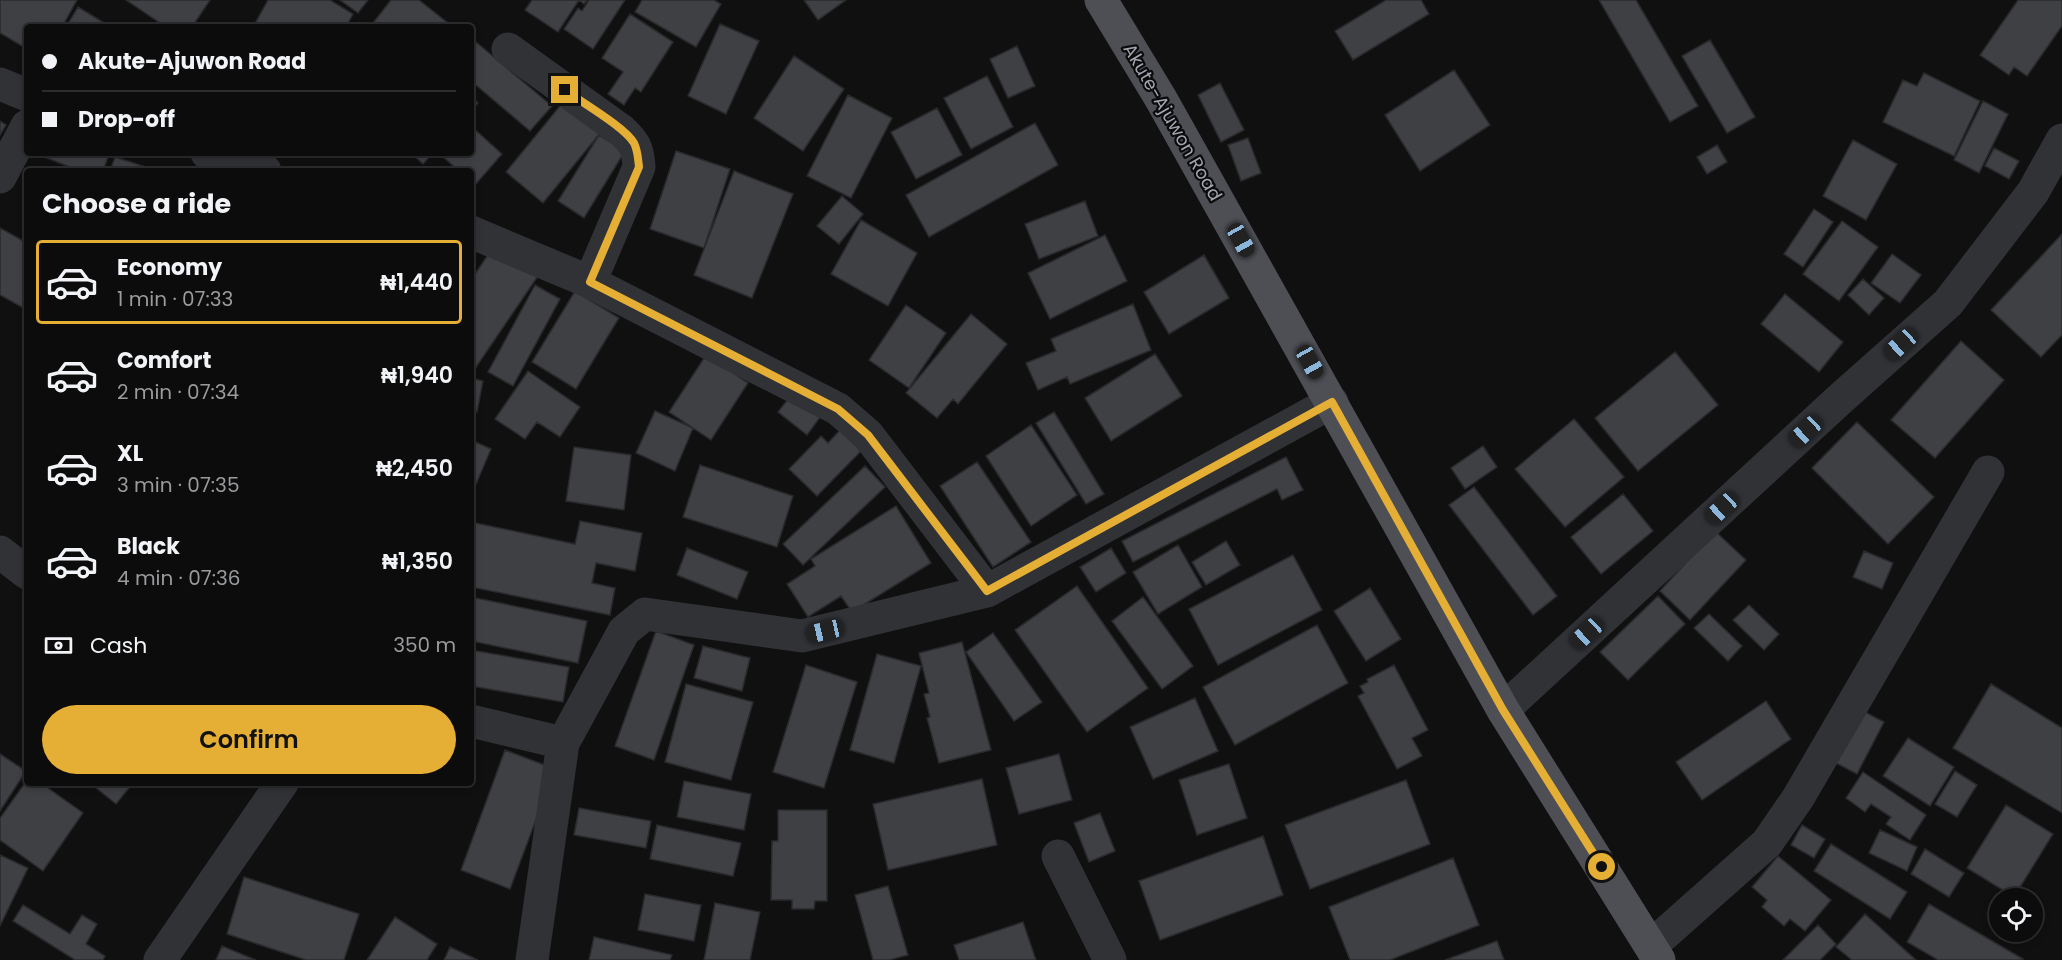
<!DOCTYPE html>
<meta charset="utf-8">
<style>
:root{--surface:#0c0c0d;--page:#1a1a1b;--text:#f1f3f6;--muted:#9a9b9d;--line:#2c2c2e;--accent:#e5af35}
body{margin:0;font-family:Poppins,sans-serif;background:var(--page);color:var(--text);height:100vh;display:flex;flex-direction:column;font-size:22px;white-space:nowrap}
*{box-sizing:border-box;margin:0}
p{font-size:20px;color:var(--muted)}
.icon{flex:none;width:33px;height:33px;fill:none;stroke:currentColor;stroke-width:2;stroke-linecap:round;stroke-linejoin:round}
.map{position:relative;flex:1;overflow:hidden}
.drawer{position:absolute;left:24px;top:168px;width:450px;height:618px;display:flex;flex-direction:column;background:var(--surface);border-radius:6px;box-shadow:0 3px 9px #0003,0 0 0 2px var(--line)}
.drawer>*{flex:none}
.guide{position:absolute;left:24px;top:24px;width:450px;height:132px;border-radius:6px;box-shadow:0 3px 9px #0003,0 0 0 2px var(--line);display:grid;align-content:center;height:132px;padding:0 18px;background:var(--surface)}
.buttons{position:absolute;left:1989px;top:888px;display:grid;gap:12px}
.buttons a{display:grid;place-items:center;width:54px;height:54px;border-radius:50%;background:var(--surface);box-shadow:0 3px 9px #0003,0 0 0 2px var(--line);font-size:30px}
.end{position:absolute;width:27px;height:27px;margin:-14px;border:8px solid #e5af35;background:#111;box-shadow:0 0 0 3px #111}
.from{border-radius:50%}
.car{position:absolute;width:18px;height:36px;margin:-18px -9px;border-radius:8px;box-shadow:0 0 4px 2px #0007;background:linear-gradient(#222 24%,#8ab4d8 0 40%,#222 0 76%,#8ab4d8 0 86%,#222 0)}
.guide b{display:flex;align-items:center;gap:21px;height:57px;font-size:22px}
.guide b+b{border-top:2px solid var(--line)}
.guide i{width:15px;height:15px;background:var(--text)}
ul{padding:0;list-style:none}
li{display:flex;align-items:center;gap:18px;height:84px;margin:0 12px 9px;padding:0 6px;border:3px solid transparent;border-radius:6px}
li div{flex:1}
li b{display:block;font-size:22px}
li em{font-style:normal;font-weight:600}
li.on{border-color:var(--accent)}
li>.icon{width:54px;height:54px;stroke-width:1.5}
h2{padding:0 18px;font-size:27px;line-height:72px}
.pay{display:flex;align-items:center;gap:15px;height:66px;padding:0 18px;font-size:22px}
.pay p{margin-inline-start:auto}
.primary-button{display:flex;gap:12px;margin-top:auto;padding:12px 18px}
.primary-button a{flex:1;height:69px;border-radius:36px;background:var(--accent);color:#111;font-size:24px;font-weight:600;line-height:69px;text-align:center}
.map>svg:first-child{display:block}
.building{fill:#3f4044;stroke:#2a2a2d;stroke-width:1.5}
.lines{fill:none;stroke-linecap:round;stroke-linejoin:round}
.minor{stroke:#313236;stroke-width:33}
.major{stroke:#4e4f55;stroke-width:33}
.route{stroke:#e5af35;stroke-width:8}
.labels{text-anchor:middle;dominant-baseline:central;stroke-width:4.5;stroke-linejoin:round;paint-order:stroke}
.street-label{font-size:18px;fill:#a2a6b1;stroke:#0b0b0c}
</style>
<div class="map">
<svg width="2062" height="960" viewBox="0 0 2062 960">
<rect width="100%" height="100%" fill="#101011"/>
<!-- building -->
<path class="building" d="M0,0H77L62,27H27V49L0,33Z
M126,0H210L192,27H166Z
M268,0H330L353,14L346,27H253Z
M340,0H368L358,13Z
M391,0H419L453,27H377L373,23Z
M532,0H587L584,4L579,0L558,32L525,10Z
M589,0H625L593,49L564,29L578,8L582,11Z
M642,0H714L721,4L696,47L635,12Z
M804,0H846L818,20Z
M1386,0H1421L1429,14L1353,60L1335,31Z
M1599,0H1636L1698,106L1670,122Z
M2018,0H2062V26L2027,76L2014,67L2009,75L1980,55Z
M78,7L111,27H66Z
M630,14L673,42L641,92L635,88L624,105L608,94L623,72L602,58Z
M720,24L759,41L726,114L688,96Z
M1710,40L1755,117L1727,133L1682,56Z
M476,42L552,106L530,131L471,81V48Z
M1017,46L1035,86L1008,98L990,59Z
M794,56L844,89L803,151L754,118Z
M1454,70L1490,125L1420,171L1385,115Z
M1924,73L1980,101L1954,156L1883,122L1903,80L1917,86Z
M987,76L1013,127L971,149L944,98Z
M1220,83L1244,130L1221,142L1198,95Z
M848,95L892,118L851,198L807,176Z
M471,96L478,103L471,111Z
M564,101L601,132L543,203L506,172Z
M1983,101L2008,114L1979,173L1954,160Z
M937,108L962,155L916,179L891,132Z
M0,121L6,125L0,135Z
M1035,123L1058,165L929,237L906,195Z
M471,126L502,154L475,185L471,182V171H459L441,155L442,153H471Z
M599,135L625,151L584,218L558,201Z
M1248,138L1261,173L1241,181L1228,145Z
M1853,140L1897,164L1866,220L1823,196Z
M1717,145L1727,162L1707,174L1697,157Z
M1994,148L2019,161L2009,179L1985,166Z
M676,151L730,169L704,248L650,229Z
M34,153H107L109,154L103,171H80Z
M411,153H433L423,164Z
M115,157L149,168L148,171H110Z
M734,171L793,194L752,298L694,275Z
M842,196L863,214L839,244L817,226Z
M1085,201L1098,236L1039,259L1025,224Z
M1814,209L1833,222L1803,267L1784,254Z
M861,220L917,253L888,306L831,274Z
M1842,221L1878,247L1839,301L1803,274Z
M0,228L27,243V310L0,295Z
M2062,234V335L2041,357L1991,310Z
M1105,235L1127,281L1050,319L1028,273Z
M494,246L538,276L472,373L471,280Z
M1892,254L1921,275L1900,303L1871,283Z
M1204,255L1229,298L1169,334L1144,292Z
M1863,279L1884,298L1869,315L1848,295Z
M535,285L560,299L513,386L488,372Z
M575,291L619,318L576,389L532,362Z
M1785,294L1843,342L1819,372L1761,324Z
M1133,304L1151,350L1070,384L1067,377L1038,390L1026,363L1056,351L1051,339Z
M906,305L946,333L909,388L869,360Z
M971,314L1007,344L958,404L953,399L937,418L906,393Z
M1961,341L2004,380L1935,458L1891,420Z
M1675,352L1718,405L1638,471L1595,418Z
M1155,354L1182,396L1111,441L1085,398Z
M706,355L748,383L711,440L669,412Z
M528,371L580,407L560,437L537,422L525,439L495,419Z
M471,378L483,381L477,412L473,411L471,418Z
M795,390L824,412L807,435L778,412Z
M655,411L693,428L675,471L636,453Z
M1054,412L1104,494L1086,504L1036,423Z
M1574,419L1624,477L1565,527L1515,469Z
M1857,422L1934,497L1888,544L1812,468Z
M1031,425L1077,495L1031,526L986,456Z
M840,430L861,451L817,496L789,469L821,436L828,443Z
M471,440L491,449L471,496Z
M1483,446L1497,467L1465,489L1451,468Z
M574,447L631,455L624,510L566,501Z
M1286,457L1303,490L1282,500L1277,489L1133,562L1122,541Z
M977,462L1031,542L993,567L940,486Z
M700,465L793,496L777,547L683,517Z
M865,466L885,487L803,565L783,544Z
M1474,487L1557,596L1533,615L1449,505Z
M1623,494L1653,531L1601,574L1571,537Z
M896,506L931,563L852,612L841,596L808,617L787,584L815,566L811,559Z
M580,521L642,533L635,571L596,563L592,583L615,588L610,615L471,587V522L575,544Z
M1715,531L1746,560L1690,620L1660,591Z
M1226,541L1240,565L1206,585L1192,562Z
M1178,545L1202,587L1158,614L1133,572Z
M687,548L748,572L737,599L677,575Z
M1111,548L1126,573L1096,592L1080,567Z
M1864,551L1893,563L1882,589L1853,577Z
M1293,555L1322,610L1218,665L1189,609Z
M1077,586L1148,688L1087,732L1015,630Z
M1370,588L1401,639L1366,661L1334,611Z
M1658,596L1685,624L1628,680L1600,652Z
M471,597L587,621L578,663L471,641Z
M1143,597L1193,666L1162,689L1112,621Z
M1749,605L1779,634L1764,650L1733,620Z
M1709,614L1742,646L1728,661L1694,628Z
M1317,625L1348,683L1235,745L1203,687Z
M656,631L694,645L654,760L615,746Z
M993,633L1042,702L1014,721L966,652Z
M962,642L991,750L939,763L927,718L930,717L924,694L929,693L919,653Z
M703,646L750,658L742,691L694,678Z
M471,650L569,667L563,702L471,686Z
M877,654L921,666L894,763L850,750Z
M806,665L857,682L824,788L773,772Z
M1394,665L1428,730L1412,738L1422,756L1397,769L1358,696L1364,693L1360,686L1368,682L1367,679Z
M686,684L753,702L731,780L665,762Z
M1991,684L2062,728V813L1953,748Z
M1195,698L1218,751L1153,779L1130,727Z
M1766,701L1791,739L1702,800L1676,762Z
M1861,710L1884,722L1857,774L1834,762Z
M1908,738L1954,767L1930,806L1883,776Z
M505,750L555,769L510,889L461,870Z
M0,754L26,771L0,811Z
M1059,754L1072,800L1019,814L1006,768Z
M1229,764L1247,818L1197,835L1179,780Z
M1955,771L1977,785L1957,817L1935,804Z
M1863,772L1926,815L1910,840L1886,824L1891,817L1871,804L1865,812L1846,798Z
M982,779L997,845L888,870L873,804Z
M27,780V783H41L83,813L43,871L0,840V818Z
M1406,780L1430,844L1310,889L1285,825Z
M684,781L751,794L744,830L677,817Z
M90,783H133L116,804Z
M2006,805L2053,834L2014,897L1967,868Z
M579,808L651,821L646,848L574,835Z
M778,810H827V901H815L814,909H792V900H771L772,841H778Z
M1100,813L1115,851L1089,862L1074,823Z
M657,825L741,843L733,876L650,859Z
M1802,825L1825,839L1814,858L1791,845Z
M1880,830L1917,847L1907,871L1869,853Z
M1263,836L1283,895L1160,940L1139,881Z
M1831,844L1907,892L1890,919L1814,871Z
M1925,849L1964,873L1949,897L1911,874Z
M0,855L28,868L0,926Z
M1778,856L1831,900L1805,931L1790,919L1784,926L1762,907L1767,900L1752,887Z
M1453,858L1479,925L1390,960H1350L1329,907Z
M244,877L359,914L344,960H306L227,934Z
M888,886L908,955L889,960H873L855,895Z
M645,894L701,905L694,941L638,930Z
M715,903L760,912L750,960H704Z
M1929,904L2023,959L2022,960H1938L1907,942Z
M23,905L70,934L82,915L97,924L86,944L105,956L103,960H75L13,921Z
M1865,914L1916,960H1852L1836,947Z
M395,917L437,944L427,960H367Z
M1023,922L1036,960H959L954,945Z
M1818,925L1836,944L1820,960H1783Z
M594,937L672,955L670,960H589Z
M1497,941L1504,960H1445Z
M222,946L256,960H216Z
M450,947L478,960H444Z"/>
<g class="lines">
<!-- minor -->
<path class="minor" d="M508,49L622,131C635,143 638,149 639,167L590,282
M0,84L27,95
M207,153L265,171
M0,177L27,126
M471,232L590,282L838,409L868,435L987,591
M0,552L27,573
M1503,710L1839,400L1948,303L2033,192L2062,140
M471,721L563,743
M1058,856L1110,960
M1651,946L1767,843L1798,798L1988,472
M160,960L282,783
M532,960L563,743L624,631L645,614L802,636L987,591L1332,402"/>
<!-- major -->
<path class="major" d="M1101,0L1161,99L1503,710L1659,960"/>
</g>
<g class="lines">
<!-- route -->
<path class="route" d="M565,90C581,102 625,127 634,143C638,151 638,159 639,167L590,282L838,409L868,435L987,591L1332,402L1503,710L1602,867"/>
</g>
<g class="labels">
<!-- street labels -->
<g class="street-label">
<text transform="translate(1173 122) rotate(60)">Akute-Ajuwon Road</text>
</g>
</g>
</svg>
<div class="buttons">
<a><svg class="icon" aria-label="locate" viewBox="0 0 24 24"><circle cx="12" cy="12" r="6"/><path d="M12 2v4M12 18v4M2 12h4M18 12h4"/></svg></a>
</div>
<i class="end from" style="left:1602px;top:867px"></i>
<i class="end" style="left:565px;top:90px"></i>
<i class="car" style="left:1241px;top:240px;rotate:151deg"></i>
<i class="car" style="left:1901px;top:344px;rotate:228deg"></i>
<i class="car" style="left:1310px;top:362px;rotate:151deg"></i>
<i class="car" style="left:1806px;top:431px;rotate:227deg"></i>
<i class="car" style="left:1722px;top:508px;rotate:227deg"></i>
<i class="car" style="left:825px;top:631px;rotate:257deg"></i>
<i class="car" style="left:1587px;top:633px;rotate:227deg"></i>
<div class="guide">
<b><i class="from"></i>Akute-Ajuwon Road</b>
<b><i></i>Drop-off</b>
</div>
<section class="drawer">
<h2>Choose a ride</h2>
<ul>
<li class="on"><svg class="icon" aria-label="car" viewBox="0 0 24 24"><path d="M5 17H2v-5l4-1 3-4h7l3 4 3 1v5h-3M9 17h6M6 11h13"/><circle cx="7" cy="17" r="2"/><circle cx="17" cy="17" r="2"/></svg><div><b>Economy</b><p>1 min · 07:33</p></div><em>₦1,440</em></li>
<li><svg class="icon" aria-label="car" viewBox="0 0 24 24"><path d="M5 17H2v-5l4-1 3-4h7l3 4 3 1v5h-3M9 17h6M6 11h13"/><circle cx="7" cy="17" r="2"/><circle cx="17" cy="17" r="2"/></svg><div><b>Comfort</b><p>2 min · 07:34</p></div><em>₦1,940</em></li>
<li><svg class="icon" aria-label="car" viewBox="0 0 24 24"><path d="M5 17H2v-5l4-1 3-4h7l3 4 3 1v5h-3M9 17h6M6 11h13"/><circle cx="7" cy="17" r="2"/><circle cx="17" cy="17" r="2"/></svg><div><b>XL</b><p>3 min · 07:35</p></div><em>₦2,450</em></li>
<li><svg class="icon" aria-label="car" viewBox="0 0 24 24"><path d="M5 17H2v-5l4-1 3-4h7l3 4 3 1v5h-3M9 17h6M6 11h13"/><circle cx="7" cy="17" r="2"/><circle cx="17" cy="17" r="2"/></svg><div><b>Black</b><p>4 min · 07:36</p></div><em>₦1,350</em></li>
</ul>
<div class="pay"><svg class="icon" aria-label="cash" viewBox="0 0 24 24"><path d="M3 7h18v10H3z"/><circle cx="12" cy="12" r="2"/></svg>Cash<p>350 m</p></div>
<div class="primary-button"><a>Confirm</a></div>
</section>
</div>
